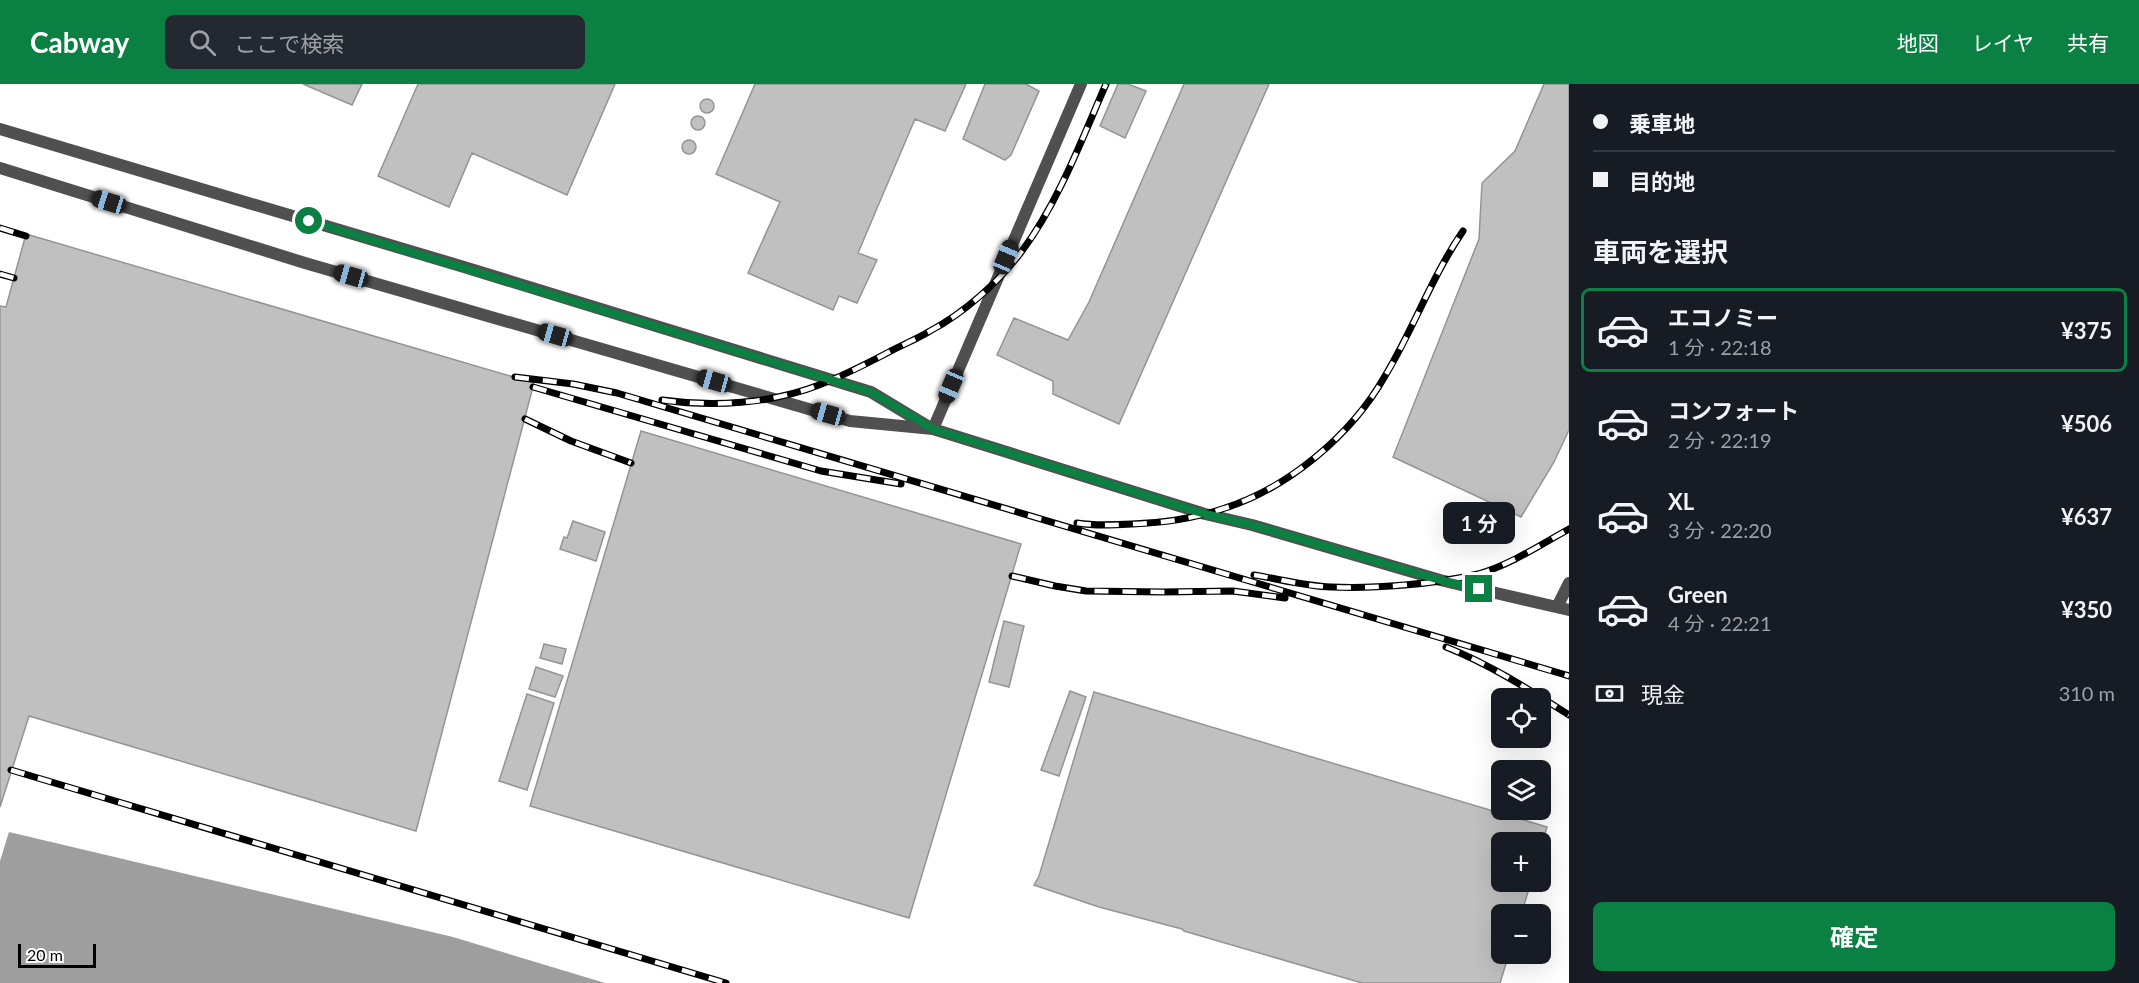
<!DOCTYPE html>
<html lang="ja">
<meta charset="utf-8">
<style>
:root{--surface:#171b24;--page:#242831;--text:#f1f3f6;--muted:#9ea1a6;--line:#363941;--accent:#0b8043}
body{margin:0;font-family:Lato,"Noto Sans JP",sans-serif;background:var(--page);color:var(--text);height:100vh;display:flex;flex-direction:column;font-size:22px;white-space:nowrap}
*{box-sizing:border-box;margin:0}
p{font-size:20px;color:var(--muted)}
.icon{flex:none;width:33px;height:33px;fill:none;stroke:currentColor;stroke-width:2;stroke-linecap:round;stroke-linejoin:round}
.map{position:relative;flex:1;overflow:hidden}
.details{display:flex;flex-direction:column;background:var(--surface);width:570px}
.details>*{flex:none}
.banner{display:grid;align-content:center;height:132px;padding:0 24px;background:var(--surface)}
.buttons{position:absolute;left:1491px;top:604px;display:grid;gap:12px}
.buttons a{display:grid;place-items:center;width:60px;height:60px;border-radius:9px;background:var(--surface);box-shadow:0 6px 24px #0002;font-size:30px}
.scale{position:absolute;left:18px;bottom:15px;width:78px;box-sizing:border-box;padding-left:6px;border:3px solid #000;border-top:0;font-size:16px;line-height:21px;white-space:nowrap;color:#000;-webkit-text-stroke:4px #fff;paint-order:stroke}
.end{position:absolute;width:27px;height:27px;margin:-14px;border:8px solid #0b8043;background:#fff;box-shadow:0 0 0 3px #fff}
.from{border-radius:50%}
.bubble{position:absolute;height:42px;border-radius:9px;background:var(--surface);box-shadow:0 6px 24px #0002;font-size:20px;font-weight:700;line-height:42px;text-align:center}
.car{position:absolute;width:18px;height:36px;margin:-18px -9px;border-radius:8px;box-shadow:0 0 4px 2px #0007;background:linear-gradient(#222 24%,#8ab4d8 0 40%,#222 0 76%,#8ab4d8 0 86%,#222 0)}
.banner b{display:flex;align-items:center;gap:21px;height:57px;font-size:22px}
.banner b+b{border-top:2px solid var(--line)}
.banner i{width:15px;height:15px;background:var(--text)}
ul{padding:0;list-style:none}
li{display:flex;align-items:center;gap:18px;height:84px;margin:0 12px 9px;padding:0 12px;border:3px solid transparent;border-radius:9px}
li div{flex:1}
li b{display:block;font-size:22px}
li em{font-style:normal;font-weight:700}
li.selected{border-color:var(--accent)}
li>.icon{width:54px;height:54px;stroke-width:1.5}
h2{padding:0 24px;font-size:27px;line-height:72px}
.pay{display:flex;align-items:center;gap:15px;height:66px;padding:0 24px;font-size:22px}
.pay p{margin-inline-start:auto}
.cta{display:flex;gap:12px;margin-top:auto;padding:12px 24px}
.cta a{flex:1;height:69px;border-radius:9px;background:var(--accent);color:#fff;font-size:24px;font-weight:700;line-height:69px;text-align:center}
header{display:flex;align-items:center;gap:36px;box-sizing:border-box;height:84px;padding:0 30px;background:var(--accent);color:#fff}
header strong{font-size:28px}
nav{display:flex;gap:33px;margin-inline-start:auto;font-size:21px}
.search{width:420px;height:54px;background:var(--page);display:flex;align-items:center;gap:15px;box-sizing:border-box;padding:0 21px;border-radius:9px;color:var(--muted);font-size:22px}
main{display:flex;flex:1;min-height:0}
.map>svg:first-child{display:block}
.water{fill:#9e9e9e}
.building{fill:#c0c0c0;stroke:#949494;stroke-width:1.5}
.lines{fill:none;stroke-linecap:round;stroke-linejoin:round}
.service{stroke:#505050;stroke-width:12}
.rail-casing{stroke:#000;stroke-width:7}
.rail{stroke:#fff;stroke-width:4.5;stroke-dasharray:14;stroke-linecap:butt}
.route{stroke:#0b8043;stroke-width:8}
</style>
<header>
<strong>Cabway</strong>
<div class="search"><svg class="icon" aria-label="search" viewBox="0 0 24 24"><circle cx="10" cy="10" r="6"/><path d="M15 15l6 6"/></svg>ここで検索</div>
<nav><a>地図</a><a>レイヤ</a><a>共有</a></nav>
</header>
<main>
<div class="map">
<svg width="1569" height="899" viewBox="0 0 1569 899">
<rect width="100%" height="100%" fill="#fff"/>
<!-- water -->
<path class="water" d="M9,748L453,853L605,899H0V777Z"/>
<!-- building -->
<path class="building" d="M303,0H362L352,21Z
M418,0H615L567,111L472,69L449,123L378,92Z
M755,0H966L945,47L915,35L858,169L877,176L857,219L839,212L833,226L748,189L780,118L716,90Z
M985,0H1026L1039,7L1011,71L1005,76L963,55Z
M1118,0H1128L1146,7L1125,54L1100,42Z
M1184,0H1269L1119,340L1053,310V297L997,271L1014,234L1068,256L1089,218Z
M1544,0H1569V346L1554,378L1521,433L1393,373L1479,155L1482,99L1515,67Z
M700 22a7 7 0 1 1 14 0a7 7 0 1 1-14 0Z
M691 39a7 7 0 1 1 14 0a7 7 0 1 1-14 0Z
M682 63a7 7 0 1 1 14 0a7 7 0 1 1-14 0Z
M26,150L534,299L416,747L29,632L0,723V222L6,223Z
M641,347L1021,460L909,834L530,722Z
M573,437L605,448L596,477L560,465L564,453L567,454Z
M1004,537L1024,542L1009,603L989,598Z
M544,560L566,565L562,580L540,574Z
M536,583L563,592L555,613L529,605Z
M1070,607L1086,613L1059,692L1041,686Z
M1094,608L1547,743L1540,766V759H1502V798H1531L1521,831H1502V870H1509L1500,899H1362L1184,847L1182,845L1099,823L1034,801L1039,792Z
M527,610L554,619L527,706L499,697Z"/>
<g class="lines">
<!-- service -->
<path class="service" d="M0,45L464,183L871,308L929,343
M0,84L305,179L850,337L933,345L1205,430L1252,441L1440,496L1569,526
M933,345L1081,0
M1557,523L1569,499"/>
<defs>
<path id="rail" d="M0,144L26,152
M0,190L14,194
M515,293L573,300L617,309L1569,592
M533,303L821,387L901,400
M662,316C713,323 770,320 819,301C843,292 866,280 889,268C902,261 917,255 930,247C964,229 999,198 1022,167C1059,117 1081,57 1106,0
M525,335L571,357L631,379
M1077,439C1095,442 1113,441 1132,440C1162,439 1192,435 1222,425C1287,405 1351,352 1385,292C1414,244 1431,194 1463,147
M1254,491C1279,495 1305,502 1331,503C1374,505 1436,500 1478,490C1510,481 1540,461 1569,445
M1012,492L1055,502L1086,507L1163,508L1233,507L1285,514
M1446,563C1491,581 1528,605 1569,631
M11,686L726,899"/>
</defs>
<!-- rail casing -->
<use href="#rail" class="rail-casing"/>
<!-- rail -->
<use href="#rail" class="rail"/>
</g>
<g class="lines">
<!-- route -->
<path class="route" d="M309,137L871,308L933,345L1205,430L1252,441L1440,496L1479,505"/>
</g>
</svg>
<div class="buttons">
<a><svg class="icon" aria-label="locate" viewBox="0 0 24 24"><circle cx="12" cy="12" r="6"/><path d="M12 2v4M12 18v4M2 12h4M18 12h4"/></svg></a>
<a><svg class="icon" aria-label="layers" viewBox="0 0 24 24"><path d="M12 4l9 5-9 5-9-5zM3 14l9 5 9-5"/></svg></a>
<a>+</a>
<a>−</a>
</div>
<div class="scale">20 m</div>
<i class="end from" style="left:309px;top:137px"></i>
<i class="end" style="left:1479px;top:505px"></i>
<div class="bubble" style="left:1443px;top:418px;width:72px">1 分</div>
<i class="car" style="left:109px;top:118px;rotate:287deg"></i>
<i class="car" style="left:1006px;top:173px;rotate:23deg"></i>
<i class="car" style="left:351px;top:192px;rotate:286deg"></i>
<i class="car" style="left:555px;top:251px;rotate:286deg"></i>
<i class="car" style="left:714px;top:297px;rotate:286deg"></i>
<i class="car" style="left:951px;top:302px;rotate:203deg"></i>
<i class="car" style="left:828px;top:330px;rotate:286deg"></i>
</div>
<section class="details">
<div class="banner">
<b><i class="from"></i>乗車地</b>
<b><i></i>目的地</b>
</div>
<h2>車両を選択</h2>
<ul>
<li class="selected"><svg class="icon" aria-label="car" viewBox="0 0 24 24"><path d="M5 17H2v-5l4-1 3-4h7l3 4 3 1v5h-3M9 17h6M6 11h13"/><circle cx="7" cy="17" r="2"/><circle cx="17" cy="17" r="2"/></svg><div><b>エコノミー</b><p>1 分 · 22:18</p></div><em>¥375</em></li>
<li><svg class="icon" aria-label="car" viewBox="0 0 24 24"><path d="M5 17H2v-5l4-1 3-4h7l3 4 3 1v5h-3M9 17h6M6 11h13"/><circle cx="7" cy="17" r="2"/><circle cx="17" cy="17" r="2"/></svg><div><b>コンフォート</b><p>2 分 · 22:19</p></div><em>¥506</em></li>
<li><svg class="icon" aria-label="car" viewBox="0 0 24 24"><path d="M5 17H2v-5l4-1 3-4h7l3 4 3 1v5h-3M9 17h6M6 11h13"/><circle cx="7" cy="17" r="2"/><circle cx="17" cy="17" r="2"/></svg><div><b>XL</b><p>3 分 · 22:20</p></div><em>¥637</em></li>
<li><svg class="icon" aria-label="car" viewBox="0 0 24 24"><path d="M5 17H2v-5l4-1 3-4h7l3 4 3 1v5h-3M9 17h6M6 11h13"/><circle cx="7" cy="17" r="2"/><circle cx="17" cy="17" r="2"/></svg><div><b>Green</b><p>4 分 · 22:21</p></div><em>¥350</em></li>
</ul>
<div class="pay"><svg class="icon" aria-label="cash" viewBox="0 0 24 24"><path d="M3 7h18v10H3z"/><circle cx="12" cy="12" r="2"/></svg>現金<p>310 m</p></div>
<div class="cta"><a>確定</a></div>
</section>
</main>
